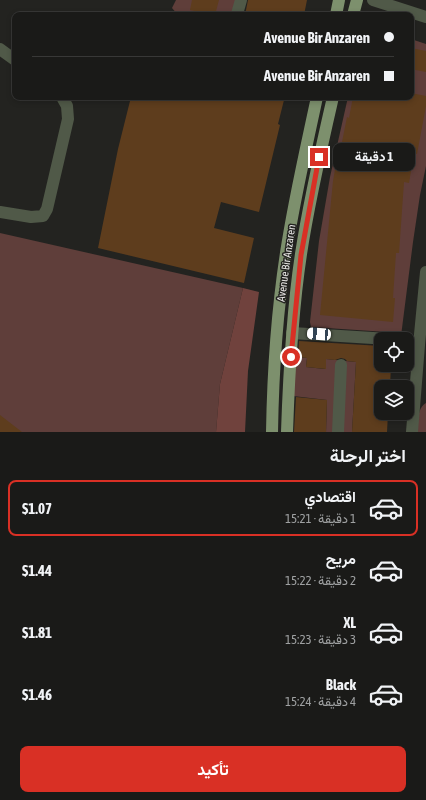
<!DOCTYPE html>
<html lang="ar">
<meta charset="utf-8">
<style>
:root{--surface:#1a1a18;--page:#272725;--text:#f1f3f6;--muted:#9fa1a2;--line:#383837;--accent:#d93025}
body{margin:0;font-family:"Asap Condensed",Vazirmatn,sans-serif;background:var(--page);color:var(--text);direction:rtl;height:100vh;display:flex;flex-direction:column;font-size:15px;white-space:nowrap}
*{box-sizing:border-box;margin:0}
p{font-size:13px;color:var(--muted)}
.icon{flex:none;width:22px;height:22px;fill:none;stroke:currentColor;stroke-width:2;stroke-linecap:round;stroke-linejoin:round}
.map{position:relative;height:432px;overflow:hidden;direction:ltr}
.side{display:flex;flex-direction:column;background:var(--surface);flex:1}
.side>*{flex:none}
.top-card{position:absolute;left:12px;top:12px;width:402px;height:88px;border-radius:8px;box-shadow:0 2px 6px #0003,0 0 0 1px var(--line);direction:rtl;display:grid;align-content:center;height:88px;padding:0 20px;background:var(--surface)}
.controls{position:absolute;left:374px;top:332px;display:grid;gap:8px}
.controls a{display:grid;place-items:center;width:40px;height:40px;border-radius:8px;background:var(--surface);box-shadow:0 2px 6px #0003,0 0 0 1px var(--line);font-size:20px}
.end{position:absolute;width:18px;height:18px;margin:-9px;border:5px solid #d93025;background:#fff;box-shadow:0 0 0 2px #fff}
.from{border-radius:50%}
.bubble{position:absolute;height:28px;border-radius:8px;background:var(--surface);box-shadow:0 2px 6px #0003,0 0 0 1px var(--line);font-size:13px;font-weight:700;line-height:28px;text-align:center;direction:rtl}
.car{position:absolute;width:12px;height:24px;margin:-12px -6px;border-radius:5px;box-shadow:0 0 3px 1px #0007;background:linear-gradient(#fff 24%,#345 0 40%,#fff 0 76%,#345 0 86%,#fff 0)}
.top-card b{display:flex;align-items:center;gap:14px;height:38px;font-size:15px}
.top-card b+b{border-top:1px solid var(--line)}
.top-card i{width:10px;height:10px;background:var(--text)}
ul{padding:0;list-style:none}
li{display:flex;align-items:center;gap:12px;height:56px;margin:0 8px 6px;padding:0 12px;border:2px solid transparent;border-radius:8px}
li div{flex:1}
li b{display:block;font-size:15px}
li em{font-style:normal;font-weight:700}
li.on{border-color:var(--accent)}
li>.icon{width:36px;height:36px;stroke-width:1.5}
h2{padding:0 20px;font-size:18px;line-height:48px}
.primary-button{display:flex;gap:8px;margin-top:auto;padding:8px 20px}
.primary-button a{flex:1;height:46px;border-radius:8px;background:var(--accent);color:#fff;font-size:16px;font-weight:700;line-height:46px;text-align:center}
.map>svg:first-child{display:block}
.green{fill:#5f3e3a}
.forest{fill:#70423d}
.building{fill:#5e3d1d}
.lines{fill:none;stroke-linecap:round;stroke-linejoin:round}
.minor{stroke:#505948;stroke-width:12}
.major{stroke:#7d906d;stroke-width:12}
.route{stroke:#d93025;stroke-width:5}
.labels{text-anchor:middle;dominant-baseline:central;stroke-width:3;stroke-linejoin:round;paint-order:stroke}
.street-label{font-size:11px;fill:#e6e5e3;stroke:#232320}
</style>
<div class="map">
<svg width="426" height="432" viewBox="0 0 426 432">
<rect width="100%" height="100%" fill="#232320"/>
<!-- green -->
<path class="green" d="M176,0H238L235,15H178L172,8Z
M411,39L426,44V166L420,195L413,242L401,336L387,332L311,327L310,322L319,241L330,177L348,97H411Z
M0,233L243,288L220,384L216,432H0Z
M296,357L307,358L306,367L325,369L326,359L356,362L352,432H326L327,400L293,396Z
M426,403V432H417C418,422 417,408 426,403Z"/>
<!-- forest -->
<path class="forest" d="M243,288L259,292L248,371L245,432H216L220,384Z"/>
<!-- building -->
<path class="building" d="M192,0H219L215,15L190,10Z
M248,0H307L304,15H245Z
M411,48L426,51V72L411,69Z
M411,93L426,96V106L417,154L414,153L409,183L404,182L399,253H396L393,298H395L393,322L320,315L333,181L338,152H340L347,117L349,118L353,97H411Z
M131,97H272L284,100L278,124L280,125L259,212L221,202L214,228L254,238L244,283L98,248L118,149Z
M299,341L381,346V365H391L390,387H381V413H388L387,432H352L356,362L347,361L345,359L341,358L335,360L326,359V369L306,367L307,358L298,357Z
M296,397L327,400L326,432H294Z
M0,415L22,432H0Z"/>
<g class="lines">
<!-- minor -->
<path class="minor" d="M373,0L426,17
M237,14L241,0
M0,49L15,60
M0,212L31,217L43,216L47,209L68,119L67,106L62,97
M292,333L389,339
M338,432L341,365
M412,432L419,345L426,272"/>
<!-- major -->
<path class="major" d="M336,15L339,0
M353,15L357,0
M272,432C273,372 277,312 286,253C294,200 306,149 317,97
M287,432C289,373 292,313 301,254C309,201 321,149 333,97"/>
</g>
<g class="lines">
<!-- route -->
<path class="route" d="M291,357L301,255L319,157"/>
</g>
<g class="labels">
<!-- street labels -->
<g class="street-label">
<text transform="translate(286 263) rotate(-82)">Avenue Bir Anzaren</text>
</g>
</g>
</svg>
<div class="controls">
<a><svg class="icon" aria-label="locate" viewBox="0 0 24 24"><circle cx="12" cy="12" r="6"/><path d="M12 2v4M12 18v4M2 12h4M18 12h4"/></svg></a>
<a><svg class="icon" aria-label="layers" viewBox="0 0 24 24"><path d="M12 4l9 5-9 5-9-5zM3 14l9 5 9-5"/></svg></a>
</div>
<i class="end from" style="left:291px;top:357px"></i>
<i class="end" style="left:319px;top:157px"></i>
<div class="bubble" style="left:333px;top:143px;width:82px">1 دقيقة</div>
<i class="car" style="left:319px;top:334px;rotate:274deg"></i>
<div class="top-card">
<b><i class="from"></i>Avenue Bir Anzaren</b>
<b><i></i>Avenue Bir Anzaren</b>
</div>
</div>
<section class="side">
<h2>اختر الرحلة</h2>
<ul>
<li class="on"><svg class="icon" aria-label="car" viewBox="0 0 24 24"><path d="M5 17H2v-5l4-1 3-4h7l3 4 3 1v5h-3M9 17h6M6 11h13"/><circle cx="7" cy="17" r="2"/><circle cx="17" cy="17" r="2"/></svg><div><b>اقتصادي</b><p>1 دقيقة · 15:21</p></div><em>$1.07</em></li>
<li><svg class="icon" aria-label="car" viewBox="0 0 24 24"><path d="M5 17H2v-5l4-1 3-4h7l3 4 3 1v5h-3M9 17h6M6 11h13"/><circle cx="7" cy="17" r="2"/><circle cx="17" cy="17" r="2"/></svg><div><b>مريح</b><p>2 دقيقة · 15:22</p></div><em>$1.44</em></li>
<li><svg class="icon" aria-label="car" viewBox="0 0 24 24"><path d="M5 17H2v-5l4-1 3-4h7l3 4 3 1v5h-3M9 17h6M6 11h13"/><circle cx="7" cy="17" r="2"/><circle cx="17" cy="17" r="2"/></svg><div><b>XL</b><p>3 دقيقة · 15:23</p></div><em>$1.81</em></li>
<li><svg class="icon" aria-label="car" viewBox="0 0 24 24"><path d="M5 17H2v-5l4-1 3-4h7l3 4 3 1v5h-3M9 17h6M6 11h13"/><circle cx="7" cy="17" r="2"/><circle cx="17" cy="17" r="2"/></svg><div><b>Black</b><p>4 دقيقة · 15:24</p></div><em>$1.46</em></li>
</ul>
<div class="primary-button"><a>تأكيد</a></div>
</section>
